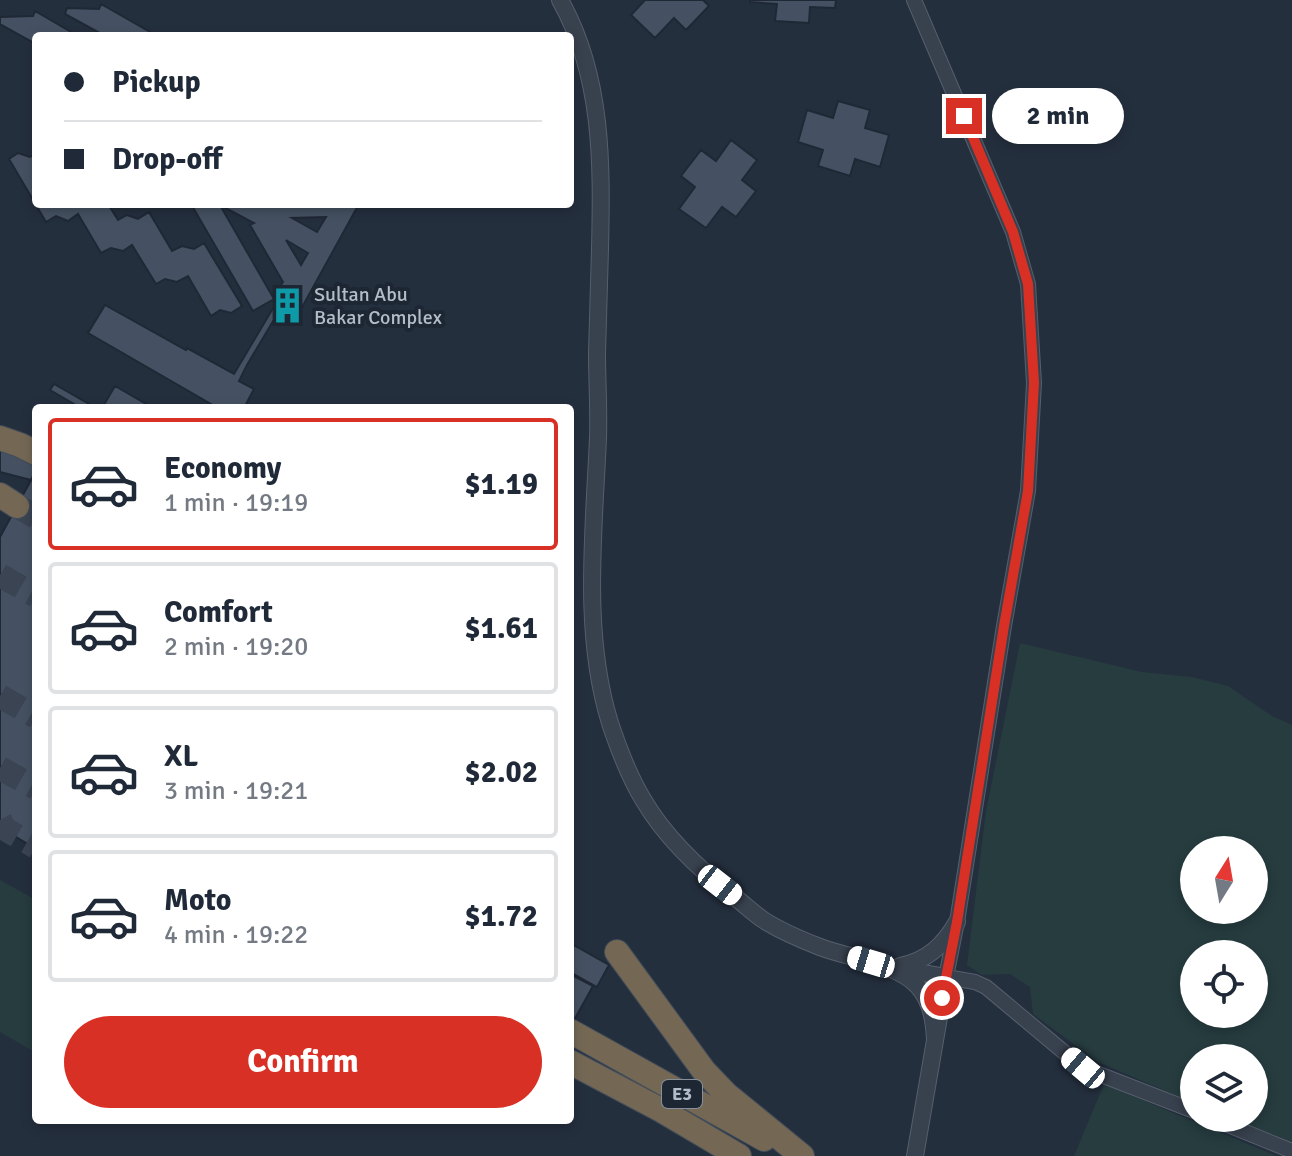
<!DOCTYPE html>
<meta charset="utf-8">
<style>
:root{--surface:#fff;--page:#f6f6f7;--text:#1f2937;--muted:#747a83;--line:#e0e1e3;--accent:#d93025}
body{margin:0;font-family:Signika,sans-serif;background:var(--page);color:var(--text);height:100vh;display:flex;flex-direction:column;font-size:30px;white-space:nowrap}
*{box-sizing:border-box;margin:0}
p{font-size:26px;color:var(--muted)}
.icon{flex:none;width:44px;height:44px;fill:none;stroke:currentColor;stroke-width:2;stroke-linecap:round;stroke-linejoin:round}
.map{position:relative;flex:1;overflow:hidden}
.side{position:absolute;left:32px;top:404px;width:542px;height:720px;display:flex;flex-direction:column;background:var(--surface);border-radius:8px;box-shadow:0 4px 12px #0003}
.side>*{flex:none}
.guide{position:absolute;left:32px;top:32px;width:542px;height:176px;border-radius:8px;box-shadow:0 4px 12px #0003;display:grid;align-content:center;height:176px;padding:0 32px;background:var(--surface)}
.needle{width:52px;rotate:11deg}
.fabs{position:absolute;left:1180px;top:836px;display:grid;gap:16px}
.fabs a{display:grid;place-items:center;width:88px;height:88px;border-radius:50%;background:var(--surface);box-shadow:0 4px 12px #0003;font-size:40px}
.end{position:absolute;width:36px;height:36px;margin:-18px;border:10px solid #d93025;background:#fff;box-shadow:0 0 0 4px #fff}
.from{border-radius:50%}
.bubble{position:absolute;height:56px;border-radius:28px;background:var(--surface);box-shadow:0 4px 12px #0003;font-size:26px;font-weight:700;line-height:56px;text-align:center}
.car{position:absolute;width:24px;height:48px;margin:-24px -12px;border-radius:10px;box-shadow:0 0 6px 2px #0007;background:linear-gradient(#fff 24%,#345 0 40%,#fff 0 76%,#345 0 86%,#fff 0)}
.guide b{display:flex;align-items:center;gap:28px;height:76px;font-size:30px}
.guide b+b{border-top:2px solid var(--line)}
.guide i{width:20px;height:20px;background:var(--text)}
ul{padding:14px 0 0;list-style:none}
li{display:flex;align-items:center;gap:24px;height:132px;margin:0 16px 12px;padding:0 16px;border:4px solid var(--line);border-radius:8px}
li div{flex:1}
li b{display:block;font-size:30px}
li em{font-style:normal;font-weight:700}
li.on{border-color:var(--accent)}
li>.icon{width:72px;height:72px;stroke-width:1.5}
.cta{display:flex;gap:16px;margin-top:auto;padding:16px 32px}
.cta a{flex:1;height:92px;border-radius:48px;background:var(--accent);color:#fff;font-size:32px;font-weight:700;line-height:92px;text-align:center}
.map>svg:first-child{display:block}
.green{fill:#263c3f;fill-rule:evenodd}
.building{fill:#455162;stroke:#1f2835;stroke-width:2;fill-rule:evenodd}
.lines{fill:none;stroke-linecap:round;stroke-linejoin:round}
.motorway-tunnel{stroke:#3a4453;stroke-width:24;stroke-dasharray:24 12;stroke-linecap:butt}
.minor-casing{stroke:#565f6c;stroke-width:16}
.tertiary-casing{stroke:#565f6c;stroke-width:18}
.motorway-casing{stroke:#434c59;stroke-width:26}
.minor{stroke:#38414e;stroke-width:14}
.tertiary{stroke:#38414e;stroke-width:16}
.motorway{stroke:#746855;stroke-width:24}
.route{stroke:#d93025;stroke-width:10}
.labels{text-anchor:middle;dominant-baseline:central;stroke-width:8;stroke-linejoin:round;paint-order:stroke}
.shield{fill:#1d2633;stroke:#878f9c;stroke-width:2}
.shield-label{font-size:18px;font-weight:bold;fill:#b4bcc9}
.poi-label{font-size:20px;fill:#b4bcc9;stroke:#1d2633;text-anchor:start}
</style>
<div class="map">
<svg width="1292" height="1156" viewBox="0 0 1292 1156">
<rect width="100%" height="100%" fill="#242f3e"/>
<!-- green -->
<path class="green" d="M1020,643L1142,672L1192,677L1228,686L1272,716L1292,725V1142L1231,1118H1254V1058H1194V1103L1098,1062L1033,1014L1030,987L1010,974L982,975L967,965L986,811ZM1194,850H1254V910H1194ZM1194,954H1254V1014H1194Z
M0,880L36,900V1053L0,1032Z
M1104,1084L1276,1156H1074Z"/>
<!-- building -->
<path class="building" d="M645,0H703L709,6L686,30L674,18L655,38L631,15Z
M750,0H836L835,8L810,7L809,23L775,21L777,4L750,2Z
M101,4L157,36H105L65,14L67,8L99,9Z
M35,11L78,36H36V44L0,24V17L33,16Z
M838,101L870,110L865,128L889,135L880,167L855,159L850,176L818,166L823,150L798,142L807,110L833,118Z
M731,140L757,160L742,180L756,191L736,217L722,207L706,228L679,209L695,187L681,176L701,150L716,161Z
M18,153L30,157L36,154V204H108L118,220L127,215L138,219L149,212L172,251L182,246L194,249L204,243L242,306L231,313L220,310L211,316L188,276L177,282L165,279L156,284L132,245L123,251L111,248L101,253L78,214L68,221L56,216L46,222L9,159Z
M191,204H359L295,320L279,311L247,365L239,381L254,389L244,408H218L88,333L105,305L186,350L187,348L234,374L279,298L275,295L283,282L250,225L254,223L220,205L274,299L253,311ZM326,217L317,232L292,218ZM286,240L308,253L301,265Z
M54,384L96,408H81L50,390Z
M115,386L153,408H102Z
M0,450L36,458V471L31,480L0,472Z
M36,471V849L1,828L0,830V537Z
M570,943L609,965L597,987L570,972Z
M570,974L593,986L573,1022L570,1020Z"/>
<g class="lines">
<!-- motorway-tunnel -->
<path class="motorway-tunnel" d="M17,506L36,517
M0,575L36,596
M0,696L36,717
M0,768L36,788
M0,820L5,829L36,847"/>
<defs>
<path id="minor" d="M914,0L1013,232L1028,284L1034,383L1028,491L1004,626L957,922L946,977L975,982L986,987L1083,1068L1194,1111
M1211,1118L1292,1151"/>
<path id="tertiary" d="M560,0C603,76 602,164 600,249C599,284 598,318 597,353C597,381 599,410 598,438C594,531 582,633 610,723C619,750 629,777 644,801C667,840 701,871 736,898C745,905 754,914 765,921C781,931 802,940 820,947C849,958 885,961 911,980C930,995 934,1017 935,1040
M900,966C927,961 944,945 957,922
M896,968L946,977L915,1156"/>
<path id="motorway" d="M0,438L20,445L36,453
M0,495L17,506
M617,952L704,1071L726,1094L802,1156
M570,1031L764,1139
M570,1062L661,1110L739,1156"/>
</defs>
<!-- minor casing -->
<use href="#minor" class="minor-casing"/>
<!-- tertiary casing -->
<use href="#tertiary" class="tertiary-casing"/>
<!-- motorway casing -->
<use href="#motorway" class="motorway-casing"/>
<!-- minor -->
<use href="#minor" class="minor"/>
<!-- tertiary -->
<use href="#tertiary" class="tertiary"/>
<!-- motorway -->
<use href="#motorway" class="motorway"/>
</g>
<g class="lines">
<!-- route -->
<path class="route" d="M942,998L957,922L1004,626L1028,491L1034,383L1028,284L1013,232L964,116"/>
</g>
<!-- icons -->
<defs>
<symbol id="building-bare" viewBox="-9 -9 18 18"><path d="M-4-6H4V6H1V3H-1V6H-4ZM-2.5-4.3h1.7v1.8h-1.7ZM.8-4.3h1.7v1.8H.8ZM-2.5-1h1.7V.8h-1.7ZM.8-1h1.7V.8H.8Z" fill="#0f9aa8" stroke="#1d2633" stroke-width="2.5" paint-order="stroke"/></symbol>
</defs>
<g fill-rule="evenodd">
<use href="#building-bare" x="262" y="280" width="51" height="51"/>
</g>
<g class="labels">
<!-- shield labels -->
<rect class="shield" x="662" y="1080" width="40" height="28" rx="6"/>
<g class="shield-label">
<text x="682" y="1094">E3</text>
</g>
<!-- poi labels -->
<g class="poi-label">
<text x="314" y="294">Sultan Abu<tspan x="314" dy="23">Bakar Complex</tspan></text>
</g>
</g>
</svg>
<div class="fabs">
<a><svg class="needle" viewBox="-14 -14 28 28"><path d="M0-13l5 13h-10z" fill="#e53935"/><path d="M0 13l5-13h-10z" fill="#747a83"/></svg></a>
<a><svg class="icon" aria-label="locate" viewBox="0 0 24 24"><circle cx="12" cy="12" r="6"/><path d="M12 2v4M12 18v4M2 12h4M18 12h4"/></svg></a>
<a><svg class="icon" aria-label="layers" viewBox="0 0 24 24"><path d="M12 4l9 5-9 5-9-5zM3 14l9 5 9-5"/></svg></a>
</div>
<i class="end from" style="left:942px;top:998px"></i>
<i class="end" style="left:964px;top:116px"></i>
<div class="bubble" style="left:992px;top:88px;width:132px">2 min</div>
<i class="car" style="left:720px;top:885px;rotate:128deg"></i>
<i class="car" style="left:871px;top:962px;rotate:287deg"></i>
<i class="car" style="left:1083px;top:1068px;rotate:310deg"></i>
<div class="guide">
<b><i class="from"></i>Pickup</b>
<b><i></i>Drop-off</b>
</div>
<section class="side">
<ul>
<li class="on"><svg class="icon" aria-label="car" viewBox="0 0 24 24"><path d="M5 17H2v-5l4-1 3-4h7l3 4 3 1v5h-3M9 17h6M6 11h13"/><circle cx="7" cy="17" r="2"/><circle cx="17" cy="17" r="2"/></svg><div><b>Economy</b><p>1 min · 19:19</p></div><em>$1.19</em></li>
<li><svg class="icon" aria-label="car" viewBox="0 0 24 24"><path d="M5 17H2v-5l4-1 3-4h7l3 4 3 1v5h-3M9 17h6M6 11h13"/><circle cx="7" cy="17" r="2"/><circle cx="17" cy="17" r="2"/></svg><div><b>Comfort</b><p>2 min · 19:20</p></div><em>$1.61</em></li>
<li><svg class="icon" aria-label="car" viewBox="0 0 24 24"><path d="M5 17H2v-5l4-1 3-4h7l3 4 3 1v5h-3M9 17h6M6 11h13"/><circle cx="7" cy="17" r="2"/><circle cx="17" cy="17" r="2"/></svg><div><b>XL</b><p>3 min · 19:21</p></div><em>$2.02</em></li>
<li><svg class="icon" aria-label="car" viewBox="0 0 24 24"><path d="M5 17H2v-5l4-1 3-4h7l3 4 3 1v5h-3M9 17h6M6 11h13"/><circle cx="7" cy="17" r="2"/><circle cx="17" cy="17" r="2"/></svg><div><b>Moto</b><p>4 min · 19:22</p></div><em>$1.72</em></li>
</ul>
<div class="cta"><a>Confirm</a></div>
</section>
</div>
